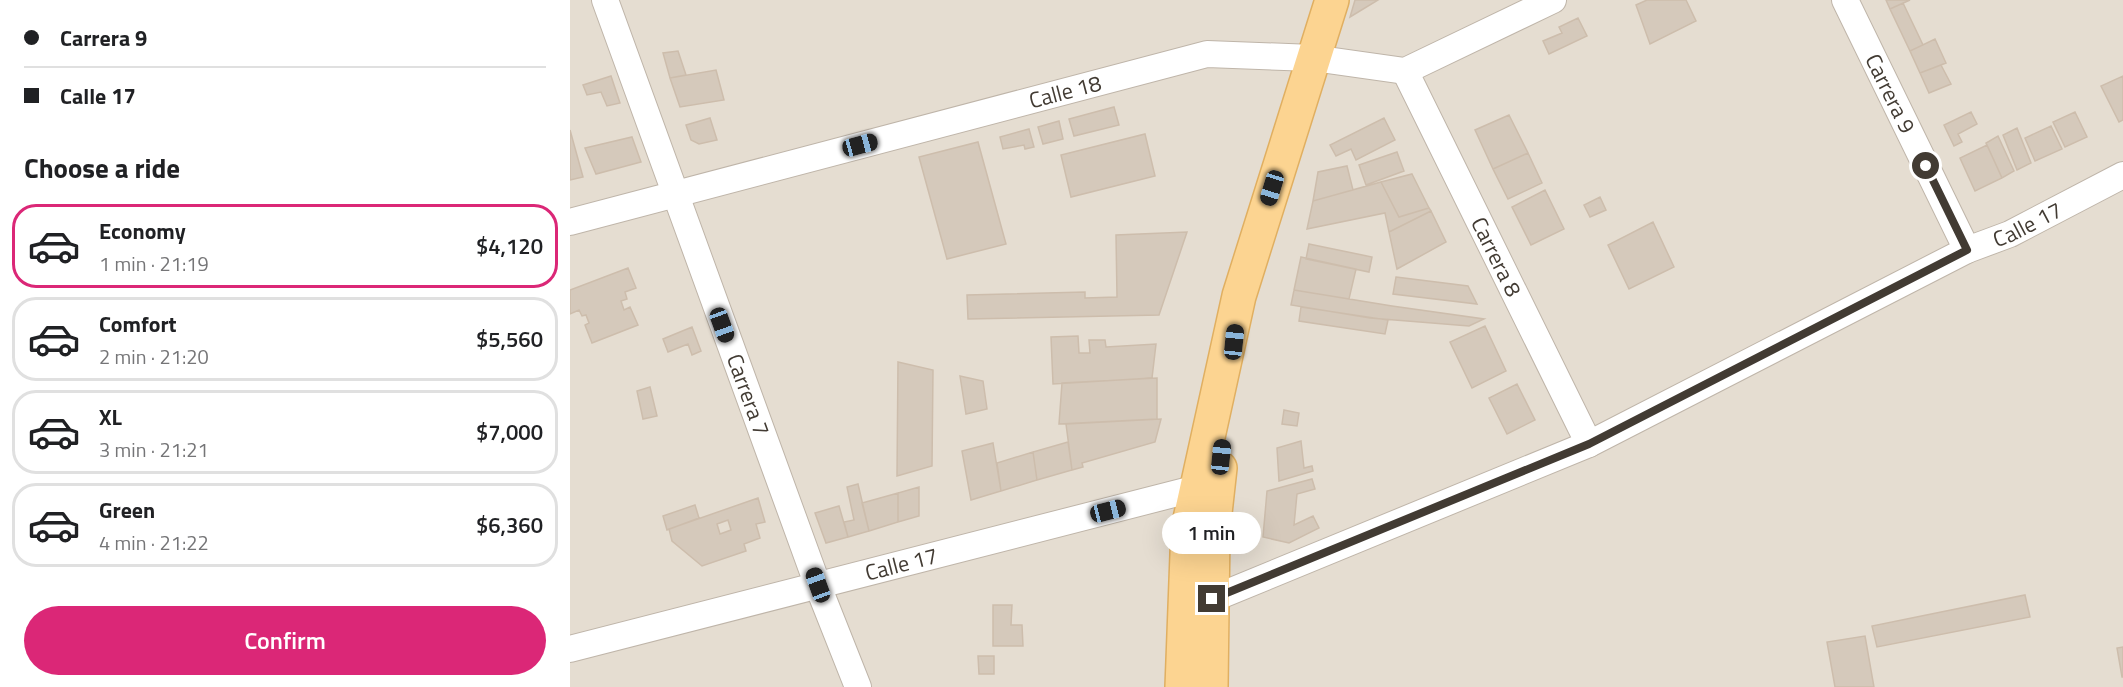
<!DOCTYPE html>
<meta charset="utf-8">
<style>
:root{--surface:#fff;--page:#f6f6f6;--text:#202124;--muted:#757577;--line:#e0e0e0;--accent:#db2777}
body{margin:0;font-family:"Titillium Web",sans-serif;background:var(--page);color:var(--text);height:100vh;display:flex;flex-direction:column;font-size:22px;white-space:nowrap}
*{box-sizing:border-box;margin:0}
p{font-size:20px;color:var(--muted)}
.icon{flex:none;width:33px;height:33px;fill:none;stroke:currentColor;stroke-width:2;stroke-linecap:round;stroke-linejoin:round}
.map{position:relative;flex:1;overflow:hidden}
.sheet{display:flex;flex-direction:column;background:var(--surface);width:570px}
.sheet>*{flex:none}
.hud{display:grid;align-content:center;height:132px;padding:0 24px;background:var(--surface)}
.end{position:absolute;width:27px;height:27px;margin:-14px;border:8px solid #423b33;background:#fff;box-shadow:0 0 0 3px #fff}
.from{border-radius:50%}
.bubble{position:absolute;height:42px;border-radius:21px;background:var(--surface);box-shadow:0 6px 24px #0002;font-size:20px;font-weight:600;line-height:42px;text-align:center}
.car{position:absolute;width:18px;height:36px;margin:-18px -9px;border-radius:8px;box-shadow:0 0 4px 2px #0007;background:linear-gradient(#222 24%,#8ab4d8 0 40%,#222 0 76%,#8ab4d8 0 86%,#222 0)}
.hud b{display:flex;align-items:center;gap:21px;height:57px;font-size:22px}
.hud b+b{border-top:2px solid var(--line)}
.hud i{width:15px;height:15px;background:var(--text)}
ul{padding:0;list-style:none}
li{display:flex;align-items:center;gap:18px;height:84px;margin:0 12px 9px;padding:0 12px;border:3px solid var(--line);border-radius:24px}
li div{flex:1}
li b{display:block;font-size:22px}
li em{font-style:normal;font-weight:600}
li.active{border-color:var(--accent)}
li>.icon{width:54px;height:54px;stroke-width:1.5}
h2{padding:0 24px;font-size:27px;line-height:72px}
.action{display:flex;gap:12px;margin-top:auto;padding:12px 24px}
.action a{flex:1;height:69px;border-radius:36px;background:var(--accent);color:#fff;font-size:24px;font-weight:600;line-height:69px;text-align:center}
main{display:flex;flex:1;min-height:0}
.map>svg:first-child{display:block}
.residential{fill:#e5ddd1}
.building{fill:#d5c9bb;stroke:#cdbdac;stroke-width:1.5;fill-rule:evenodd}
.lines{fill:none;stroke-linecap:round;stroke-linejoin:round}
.street-casing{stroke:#bfb5a9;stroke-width:28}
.primary-casing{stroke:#e0af61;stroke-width:36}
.street{stroke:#fff;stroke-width:26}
.primary{stroke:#fcd491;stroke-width:33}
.route{stroke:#423b33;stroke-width:8}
.labels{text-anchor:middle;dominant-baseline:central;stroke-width:4.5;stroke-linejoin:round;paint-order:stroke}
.street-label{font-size:22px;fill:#423b33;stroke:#fff}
</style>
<main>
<section class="sheet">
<div class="hud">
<b><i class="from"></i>Carrera 9</b>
<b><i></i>Calle 17</b>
</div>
<h2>Choose a ride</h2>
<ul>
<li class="active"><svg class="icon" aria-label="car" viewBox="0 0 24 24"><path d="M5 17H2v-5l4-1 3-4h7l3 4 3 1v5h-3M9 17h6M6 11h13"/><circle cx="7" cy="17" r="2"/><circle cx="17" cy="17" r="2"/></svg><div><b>Economy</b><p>1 min · 21:19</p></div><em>$4,120</em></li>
<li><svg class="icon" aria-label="car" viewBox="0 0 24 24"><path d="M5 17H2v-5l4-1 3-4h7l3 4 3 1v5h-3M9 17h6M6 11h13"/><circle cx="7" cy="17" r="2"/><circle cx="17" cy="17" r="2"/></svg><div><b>Comfort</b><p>2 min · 21:20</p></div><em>$5,560</em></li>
<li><svg class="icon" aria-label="car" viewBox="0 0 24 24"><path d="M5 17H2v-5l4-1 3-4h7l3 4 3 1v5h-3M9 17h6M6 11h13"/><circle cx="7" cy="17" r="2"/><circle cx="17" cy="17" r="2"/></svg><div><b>XL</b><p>3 min · 21:21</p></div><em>$7,000</em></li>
<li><svg class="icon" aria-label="car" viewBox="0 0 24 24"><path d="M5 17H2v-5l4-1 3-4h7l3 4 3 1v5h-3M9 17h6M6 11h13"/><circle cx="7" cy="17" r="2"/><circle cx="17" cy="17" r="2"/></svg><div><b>Green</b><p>4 min · 21:22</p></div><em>$6,360</em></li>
</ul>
<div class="action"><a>Confirm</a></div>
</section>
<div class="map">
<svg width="1553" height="687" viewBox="0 0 1553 687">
<rect width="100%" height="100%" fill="#f1ebe3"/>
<!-- residential -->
<path class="residential" d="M0,0H1553V687H0Z"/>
<!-- building -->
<path class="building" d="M785,0H808L780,17Z
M1077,0H1116L1126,21L1080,44L1066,5Z
M1316,0H1340L1320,9Z
M1333,3L1353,45L1340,51L1320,9Z
M1008,18L1017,36L979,54L973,41L992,33L989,27Z
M1365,39L1376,63L1350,73L1340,51Z
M108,51L116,75L100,78L93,53Z
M1371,65L1381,84L1359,93L1350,73Z
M146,70L154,100L110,107L100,78Z
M41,76L50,103L37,106L31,92L17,95L13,85Z
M1553,76V120L1549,122L1531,86Z
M544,107L549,125L504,136L499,119Z
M1401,112L1407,124L1388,134L1392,142L1384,146L1374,125Z
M1505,112L1517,137L1495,147L1483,122Z
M939,115L958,153L923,169L905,130Z
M140,118L147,140L129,144L121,140L116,125Z
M814,118L825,140L786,160L781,149L766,156L760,145Z
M489,121L493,139L473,144L468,127Z
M1481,126L1492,149L1465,161L1455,138Z
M1447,128L1461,163L1447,170L1433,135Z
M459,129L464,147L455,149L454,145L433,149L430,137Z
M0,130L13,177L0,180Z
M575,134L585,176L501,197L491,155Z
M1428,136L1444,171L1432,178L1416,143Z
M62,137L71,162L26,174L15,148Z
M408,142L436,244L377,259L349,157Z
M1417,145L1432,178L1405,191L1390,158Z
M827,152L834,171L796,185L789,165Z
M958,153L972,183L938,199L923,169Z
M777,166L783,190L743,201L748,172Z
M842,174L859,208L829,217L811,182Z
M811,182L829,217L859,208L861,211L819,232L815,213L737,229L743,201Z
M975,190L994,229L961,245L942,207Z
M1030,197L1036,210L1020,217L1014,205Z
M861,211L876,242L827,269L819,232Z
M1083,222L1104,267L1059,289L1038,245Z
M617,232L589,315L398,319L397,295L515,292V298L547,297L546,235Z
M739,244L802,257L799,272L736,259Z
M731,257L786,269L779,299L724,290Z
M58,268L66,288L55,292L57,299L51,301L54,310L60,307L68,325L22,343L15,325L19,323L16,315L12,316L9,310L0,314V290Z
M826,277L898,286L907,304L823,294Z
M724,290L822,306L914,319L899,326L800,318L721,305Z
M731,307L818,320L815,334L729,321Z
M915,326L936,371L902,388L880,342Z
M122,327L131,351L122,355L118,344L98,352L93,339Z
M508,336L509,353H520L519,340H535L536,347L586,344L582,378L483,384L481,337Z
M328,362L363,370L362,466L327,476Z
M390,376L413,381L417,409L396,414Z
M587,378V419L489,424L492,383Z
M947,384L965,420L937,434L919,398Z
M80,387L87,416L73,419L67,391Z
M714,410L729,413L727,426L712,424Z
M591,419L585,442L512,463L513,467L502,470L496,424Z
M731,441L734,468L742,466L743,471L709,481L707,448Z
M498,442L502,470L467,480L463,452Z
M423,443L431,491L401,500L392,451Z
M463,452L467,480L431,491L427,463Z
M742,479L745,489L727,494L724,525L743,516L749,528L719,543L693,537L697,491Z
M288,484L299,531L278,537L274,522L284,520L277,487Z
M349,487V516L328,522V493Z
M328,493V522L299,531L292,503Z
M188,498L195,522L186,524L190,538L174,544L176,551L132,566L102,541L99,529ZM158,520L161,530L150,534L147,524Z
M125,505L129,518L97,530L93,516Z
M269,506L278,537L256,543L245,513Z
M1455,595L1460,617L1307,647L1302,626Z
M423,605H442L441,625H452L453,646H423Z
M1295,636L1304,687H1265L1257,642Z
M1553,647V677H1552L1547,648Z
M408,656H424V674H409Z"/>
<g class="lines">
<defs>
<g id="street">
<path id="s1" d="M35,0L248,586L288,687"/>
<path id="s2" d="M1275,0L1397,250"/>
<path id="s3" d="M835,71L1019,444"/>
<path id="s4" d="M0,222L637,54L743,58L835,71L983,0"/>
<path id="s5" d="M642,599L1019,444L1397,250L1440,234L1553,175"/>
<path id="s6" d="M0,649L627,488"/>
</g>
<path id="primary" d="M612,687L618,528L669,296L762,0
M641,687L643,531L650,468"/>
</defs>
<!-- street casing -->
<use href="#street" class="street-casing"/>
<!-- primary casing -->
<use href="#primary" class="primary-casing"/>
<!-- street -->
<use href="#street" class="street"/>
<!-- primary -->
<use href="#primary" class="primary"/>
</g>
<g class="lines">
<!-- route -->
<path class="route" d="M642,599L1019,444L1397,250L1356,166"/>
</g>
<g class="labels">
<!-- street labels -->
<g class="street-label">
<text stroke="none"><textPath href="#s4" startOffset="512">Calle 18</textPath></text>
<text stroke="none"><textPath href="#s2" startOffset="104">Carrera 9</textPath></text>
<text stroke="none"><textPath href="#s5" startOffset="898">Calle 17</textPath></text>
<text stroke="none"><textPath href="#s3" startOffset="207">Carrera 8</textPath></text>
<text stroke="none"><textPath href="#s1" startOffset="420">Carrera 7</textPath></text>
<text stroke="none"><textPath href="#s6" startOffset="342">Calle 17</textPath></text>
</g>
</g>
</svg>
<i class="end from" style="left:1356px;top:166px"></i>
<i class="end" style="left:642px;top:599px"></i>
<div class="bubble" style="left:592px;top:512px;width:99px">1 min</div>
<i class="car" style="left:290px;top:145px;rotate:75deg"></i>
<i class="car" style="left:702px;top:188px;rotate:197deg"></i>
<i class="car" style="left:152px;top:325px;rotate:160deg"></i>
<i class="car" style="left:664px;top:342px;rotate:6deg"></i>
<i class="car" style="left:651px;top:457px;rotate:6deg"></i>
<i class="car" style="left:538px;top:511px;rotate:76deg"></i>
<i class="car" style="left:248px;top:585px;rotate:340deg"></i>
</div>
</main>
